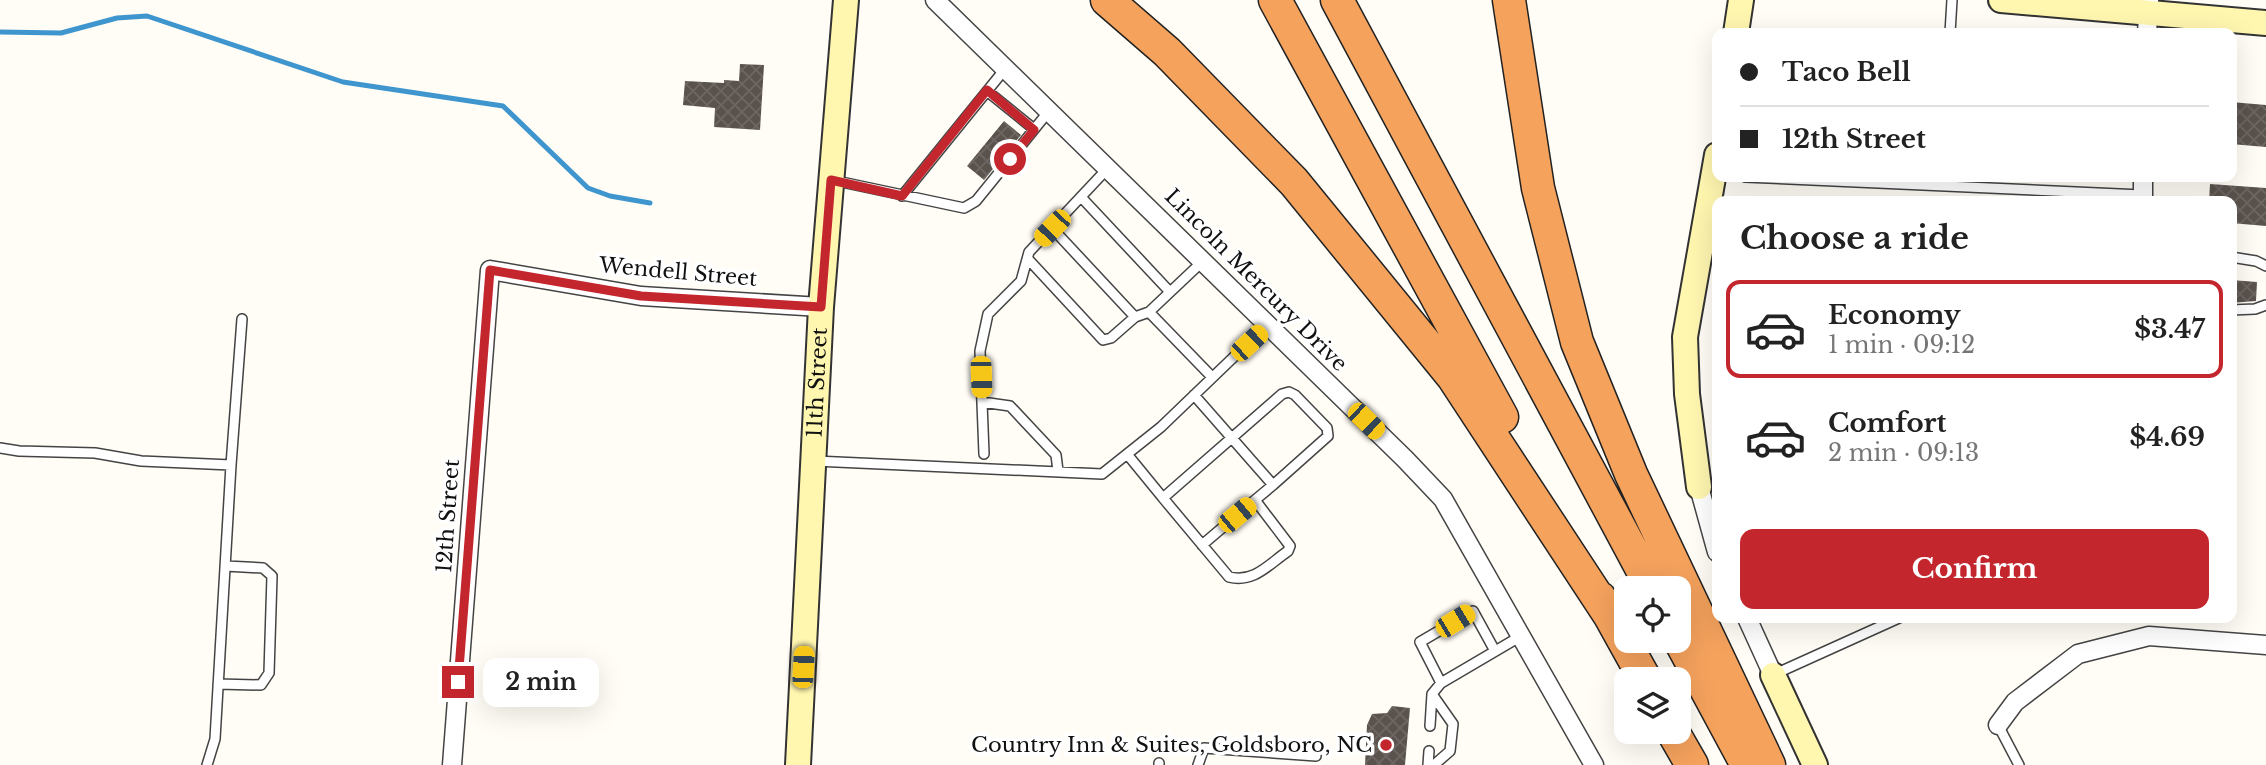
<!DOCTYPE html>
<meta charset="utf-8">
<style>
:root{--surface:#fff;--page:#f2f2f2;--text:#222;--muted:#767676;--line:#e0e0e0;--accent:#c4262e}
body{margin:0;font-family:"Libre Baskerville",serif;background:var(--page);color:var(--text);height:100vh;display:flex;flex-direction:column;font-size:26px;white-space:nowrap}
*{box-sizing:border-box;margin:0}
p{font-size:23px;color:var(--muted)}
.icon{flex:none;width:38px;height:38px;fill:none;stroke:currentColor;stroke-width:2;stroke-linecap:round;stroke-linejoin:round}
.map{position:relative;flex:1;overflow:hidden}
.sheet{position:absolute;left:1712px;top:196px;width:525px;height:427px;display:flex;flex-direction:column;background:var(--surface);border-radius:14px;box-shadow:0 7px 28px #0002}
.sheet>*{flex:none}
.banner{position:absolute;left:1712px;top:28px;width:525px;height:154px;border-radius:14px;box-shadow:0 7px 28px #0002;display:grid;align-content:center;height:154px;padding:0 28px;background:var(--surface)}
.buttons{position:absolute;left:1614px;top:576px;display:grid;gap:14px}
.buttons a{display:grid;place-items:center;width:77px;height:77px;border-radius:14px;background:var(--surface);box-shadow:0 7px 28px #0002;font-size:35px}
.end{position:absolute;width:32px;height:32px;margin:-16px;border:9px solid #c4262e;background:#fff;box-shadow:0 0 0 4px #fff}
.from{border-radius:50%}
.bubble{position:absolute;height:49px;border-radius:14px;background:var(--surface);box-shadow:0 7px 28px #0002;font-size:23px;font-weight:700;line-height:49px;text-align:center}
.car{position:absolute;width:21px;height:42px;margin:-21px -10px;border-radius:9px;box-shadow:0 0 5px 2px #0007;background:linear-gradient(#f5c518 24%,#345 0 40%,#f5c518 0 76%,#345 0 86%,#f5c518 0)}
.banner b{display:flex;align-items:center;gap:24px;height:66px;font-size:26px}
.banner b+b{border-top:2px solid var(--line)}
.banner i{width:18px;height:18px;background:var(--text)}
ul{padding:0;list-style:none}
li{display:flex;align-items:center;gap:21px;height:98px;margin:0 14px 10px;padding:0 14px;border:4px solid transparent;border-radius:14px}
li div{flex:1}
li b{display:block;font-size:26px}
li em{font-style:normal;font-weight:700}
li.current{border-color:var(--accent)}
li>.icon{width:63px;height:63px;stroke-width:1.5}
h2{padding:0 28px;font-size:32px;line-height:84px}
.button{display:flex;gap:14px;margin-top:auto;padding:14px 28px}
.button a{flex:1;height:80px;border-radius:14px;background:var(--accent);color:#fff;font-size:28px;font-weight:700;line-height:80px;text-align:center}
.map>svg:first-child{display:block}
.lines{fill:none;stroke-linecap:round;stroke-linejoin:round}
.stream{stroke:#3f96cf;stroke-width:5}
.building{fill:url(#building-cross-hatch)}
.lane-casing{stroke:#444;stroke-width:12}
.street-casing{stroke:#444;stroke-width:21}
.secondary-casing{stroke:#333;stroke-width:28}
.highway-casing{stroke:#222;stroke-width:35}
.lane{stroke:#fff;stroke-width:9}
.street{stroke:#fff;stroke-width:18}
.secondary{stroke:#fff6b0;stroke-width:24}
.highway{stroke:#f5a25d;stroke-width:32}
.route{stroke:#c4262e;stroke-width:9}
.poi-dot{fill:#c4262e;stroke:#fff;stroke-width:2.5}
.labels{text-anchor:middle;dominant-baseline:central;stroke-width:7;stroke-linejoin:round;paint-order:stroke}
.street-label{font-size:21px;fill:#111;stroke:#fff}
.poi-label{font-size:21px;fill:#111;stroke:#fff;text-anchor:end}
</style>
<div class="map">
<svg width="2266" height="765" viewBox="0 0 2266 765">
<defs>
<pattern id="building-cross-hatch" width="8" height="8" patternUnits="userSpaceOnUse" patternTransform="scale(1.75)"><rect width="8" height="8" fill="#5a524d"/><path d="M0 0l8 8M0 8l8-8" fill="none" stroke="#6d6662"/></pattern>
</defs>
<rect width="100%" height="100%" fill="#fffdf5"/>
<g class="lines">
<!-- stream -->
<path class="stream" d="M0,32L61,33L117,18L147,16L343,82L503,106L588,188L610,196L650,203"/>
</g>
<!-- building -->
<path class="building" d="M740,64L764,65L760,130L714,127L715,108L683,105L685,81L724,83V80L739,81Z
M2231,102L2266,105V147L2231,144Z
M1004,121L1021,135L984,180L967,166Z
M2210,184L2266,188V226L2231,223V201H2209Z
M2231,280L2257,282L2256,301L2231,303Z
M1392,706L1410,708L1405,765H1365L1367,725L1372,714L1387,713Z"/>
<g class="lines">
<defs>
<path id="lane" d="M1950,33L1952,0
M987,91L1034,129
M1745,177L2142,195
M832,180L964,208L976,201L1049,111
M902,196L1005,69
M1081,197L1170,292
M1052,228L1135,317
M2231,257L2256,261L2266,266
M1028,259L1103,340L1111,338L1135,317L1149,312L1203,261
M2231,310L2255,309L2266,305
M1149,312L1212,377
M982,402L1010,406L1056,455L1058,471
M0,448L19,451L95,453L141,461L231,465L215,739L207,765
M984,454L980,351L988,314L1021,281L1029,252L1108,168
M1127,454L1163,498L1282,394L1289,392L1295,395L1327,428L1328,436L1273,485L1194,395
M815,461L1102,474L1161,427L1267,325
M231,465L242,319
M1163,498L1229,577C1254,583 1268,565 1288,551L1290,546L1255,500L1273,485
M1202,545L1255,500
M1775,674L1899,618
M1441,683L1420,642L1473,611L1495,651
M218,684L261,685L269,673L272,576L263,568L226,566
M1432,694L1453,724L1450,751L1434,765
M1998,725L2019,765
M1430,726L1432,694L1441,683L1521,636
M1159,765V763
M1198,765L1204,748L1316,756
M1428,765L1429,751"/>
<path id="street" d="M935,0L1405,459L1443,499L1594,765
M2147,33L2149,0
M2143,201V177
M1699,487L1717,552
M1747,618L1773,675
M1998,725L2015,702L2078,654L2149,636L2266,645
M452,765L490,270L641,296L821,307"/>
<g id="secondary">
<path d="M2001,0L2266,23"/>
<path d="M1736,33L1741,0"/>
<path d="M1699,487L1687,394L1685,337L1717,155"/>
<path d="M1773,675L1815,765"/>
<path id="s1" d="M798,765L821,307L846,0"/>
</g>
<path id="highway" d="M1107,0L1167,52L1294,182L1453,377L1610,616
M1275,0L1502,417
M1337,0L1652,588
M1509,0L1538,188L1577,342L1631,474L1769,765
M1600,598L1645,679
M1678,637L1747,765
M1673,732L1692,765"/>
</defs>
<!-- lane casing -->
<use href="#lane" class="lane-casing"/>
<!-- street casing -->
<use href="#street" class="street-casing"/>
<!-- secondary casing -->
<use href="#secondary" class="secondary-casing"/>
<!-- highway casing -->
<use href="#highway" class="highway-casing"/>
<!-- lane -->
<use href="#lane" class="lane"/>
<!-- street -->
<use href="#street" class="street"/>
<!-- secondary -->
<use href="#secondary" class="secondary"/>
<!-- highway -->
<use href="#highway" class="highway"/>
</g>
<g class="lines">
<!-- route -->
<path class="route" d="M458,682L490,270L641,296L821,307L831,180L902,196L987,90L1034,130L1010,159"/>
</g>
<!-- markers -->
<circle class="poi-dot" cx="1386" cy="745" r="7"/>
<g class="labels">
<!-- street labels -->
<g class="street-label">
<text transform="translate(678 272) rotate(5)">Wendell Street</text>
<text transform="translate(1256 280) rotate(45)">Lincoln Mercury Drive</text>
<text stroke="none"><textPath href="#s1" startOffset="383">11th Street</textPath></text>
<text transform="translate(448 516) rotate(-86)">12th Street</text>
</g>
<!-- poi labels -->
<g class="poi-label">
<text x="1372" y="745">Country Inn &amp; Suites, Goldsboro, NC</text>
</g>
</g>
</svg>
<div class="buttons">
<a><svg class="icon" aria-label="locate" viewBox="0 0 24 24"><circle cx="12" cy="12" r="6"/><path d="M12 2v4M12 18v4M2 12h4M18 12h4"/></svg></a>
<a><svg class="icon" aria-label="layers" viewBox="0 0 24 24"><path d="M12 4l9 5-9 5-9-5zM3 14l9 5 9-5"/></svg></a>
</div>
<i class="end from" style="left:1010px;top:159px"></i>
<i class="end" style="left:458px;top:682px"></i>
<div class="bubble" style="left:483px;top:658px;width:116px">2 min</div>
<i class="car" style="left:1052px;top:228px;rotate:224deg"></i>
<i class="car" style="left:1249px;top:343px;rotate:47deg"></i>
<i class="car" style="left:981px;top:377px;rotate:178deg"></i>
<i class="car" style="left:1366px;top:421px;rotate:134deg"></i>
<i class="car" style="left:1237px;top:515px;rotate:50deg"></i>
<i class="car" style="left:1455px;top:621px;rotate:59deg"></i>
<i class="car" style="left:803px;top:667px;rotate:3deg"></i>
<div class="banner">
<b><i class="from"></i>Taco Bell</b>
<b><i></i>12th Street</b>
</div>
<section class="sheet">
<h2>Choose a ride</h2>
<ul>
<li class="current"><svg class="icon" aria-label="car" viewBox="0 0 24 24"><path d="M5 17H2v-5l4-1 3-4h7l3 4 3 1v5h-3M9 17h6M6 11h13"/><circle cx="7" cy="17" r="2"/><circle cx="17" cy="17" r="2"/></svg><div><b>Economy</b><p>1 min · 09:12</p></div><em>$3.47</em></li>
<li><svg class="icon" aria-label="car" viewBox="0 0 24 24"><path d="M5 17H2v-5l4-1 3-4h7l3 4 3 1v5h-3M9 17h6M6 11h13"/><circle cx="7" cy="17" r="2"/><circle cx="17" cy="17" r="2"/></svg><div><b>Comfort</b><p>2 min · 09:13</p></div><em>$4.69</em></li>
</ul>
<div class="button"><a>Confirm</a></div>
</section>
</div>
